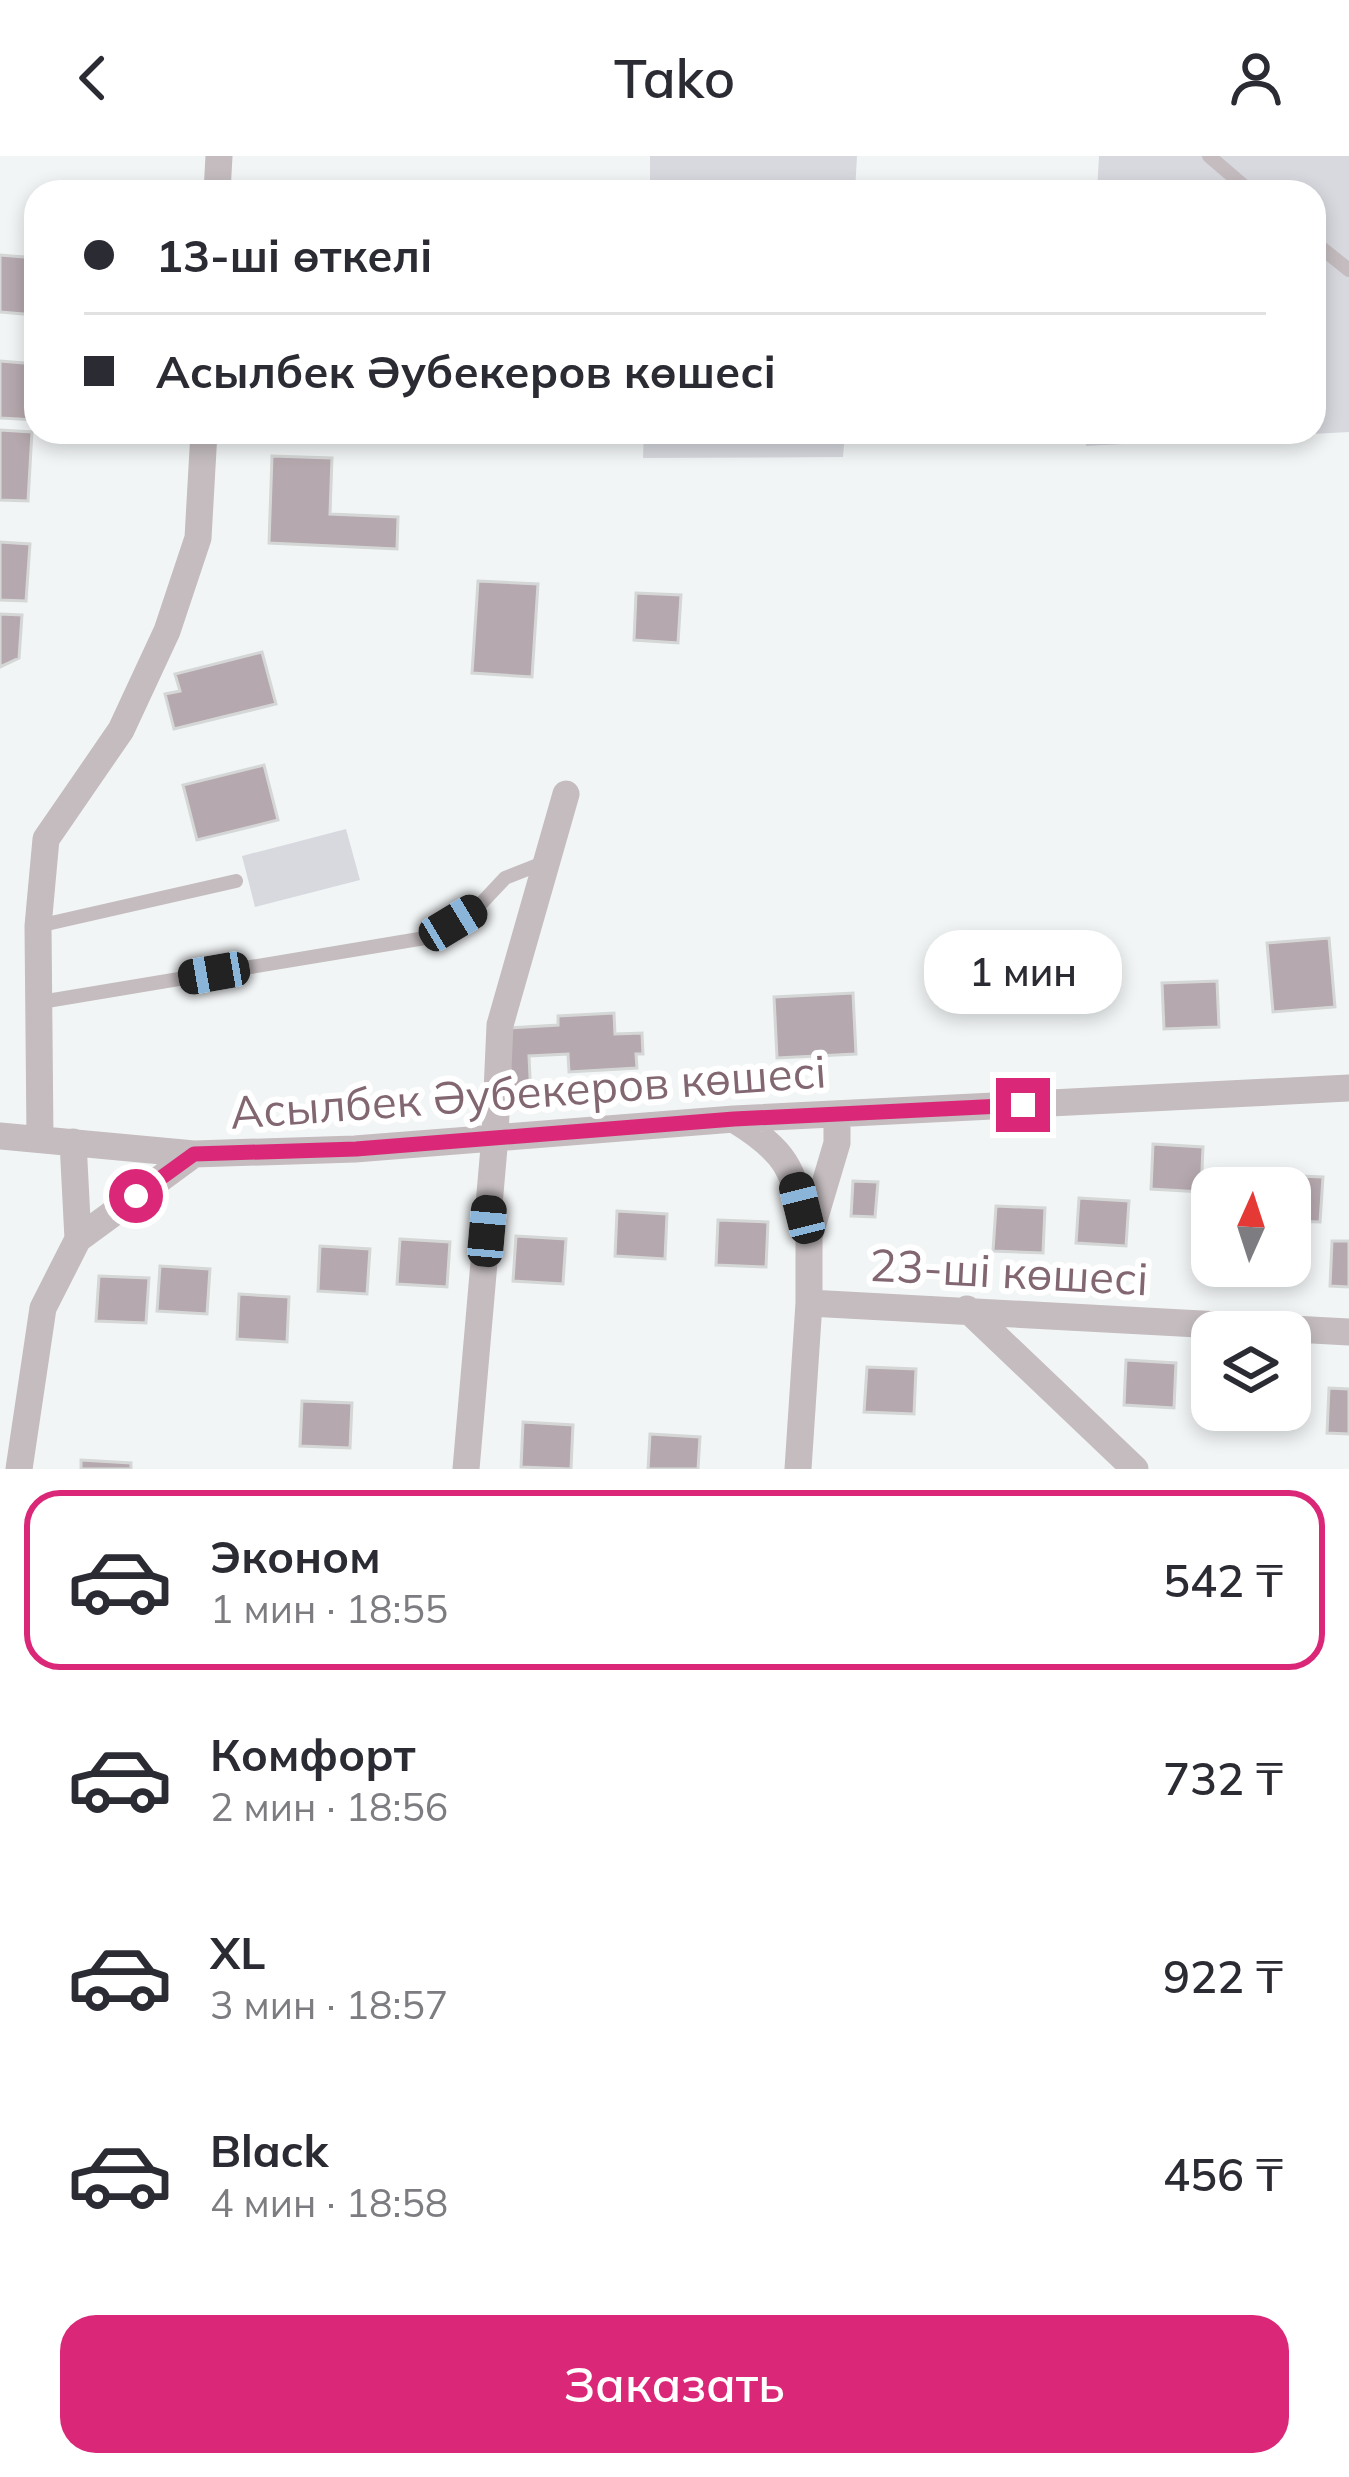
<!DOCTYPE html>
<html lang="ru">
<meta charset="utf-8">
<style>
:root{--surface:#fff;--page:#f2f2f3;--text:#2b2b33;--muted:#7c7c81;--line:#e1e1e2;--accent:#db2777}
body{margin:0;font-family:Mulish,sans-serif;background:var(--page);color:var(--text);height:100vh;display:flex;flex-direction:column;font-size:45px;white-space:nowrap}
*{box-sizing:border-box;margin:0}
p{font-size:39px;color:var(--muted)}
.icon{flex:none;width:66px;height:66px;fill:none;stroke:currentColor;stroke-width:2;stroke-linecap:round;stroke-linejoin:round}
.map{position:relative;height:1313px;overflow:hidden}
.details{display:flex;flex-direction:column;background:var(--surface);flex:1}
.details>*{flex:none}
.top-card{position:absolute;left:24px;top:24px;width:1302px;height:264px;border-radius:36px;box-shadow:0 6px 18px #0003;display:grid;align-content:center;height:264px;padding:0 60px;background:var(--surface)}
.needle{width:78px;rotate:3deg}
.tools{position:absolute;left:1191px;top:1011px;display:grid;gap:24px}
.tools a{display:grid;place-items:center;width:120px;height:120px;border-radius:24px;background:var(--surface);box-shadow:0 6px 18px #0003;font-size:60px}
.end{position:absolute;width:54px;height:54px;margin:-27px;border:15px solid #db2777;background:#fff;box-shadow:0 0 0 6px #fff}
.from{border-radius:50%}
.bubble{position:absolute;height:84px;border-radius:36px;background:var(--surface);box-shadow:0 6px 18px #0003;font-size:39px;font-weight:600;line-height:84px;text-align:center}
.car{position:absolute;width:36px;height:72px;margin:-36px -18px;border-radius:15px;box-shadow:0 0 9px 3px #0007;background:linear-gradient(#222 24%,#8ab4d8 0 40%,#222 0 76%,#8ab4d8 0 86%,#222 0)}
.top-card b{display:flex;align-items:center;gap:42px;height:114px;font-size:45px}
.top-card b+b{border-top:3px solid var(--line)}
.top-card i{width:30px;height:30px;background:var(--text)}
ul{padding:21px 0 0;list-style:none}
li{display:flex;align-items:center;gap:36px;height:180px;margin:0 24px 18px;padding:0 36px;border:6px solid transparent;border-radius:36px}
li div{flex:1}
li b{display:block;font-size:45px}
li em{font-style:normal;font-weight:600}
li.selected{border-color:var(--accent)}
li>.icon{width:108px;height:108px;stroke-width:1.5}
.primary-button{display:flex;gap:24px;margin-top:auto;padding:24px 60px}
.primary-button a{flex:1;height:138px;border-radius:36px;background:var(--accent);color:#fff;font-size:48px;font-weight:600;line-height:138px;text-align:center}
header{display:flex;justify-content:space-between;align-items:center;height:156px;padding:0 60px;background:var(--surface);font-size:54px;font-weight:600}
.map>svg:first-child{display:block}
.green{fill:#d7d9df}
.building{fill:#b5a8ae;stroke:#d5d7d7;stroke-width:3}
.lines{fill:none;stroke-linecap:round;stroke-linejoin:round}
.lane{stroke:#c4bcbf;stroke-width:14}
.street{stroke:#c4bcbf;stroke-width:27}
.route{stroke:#db2777;stroke-width:15}
.labels{text-anchor:middle;dominant-baseline:central;stroke-width:12;stroke-linejoin:round;paint-order:stroke}
.street-label{font-size:45px;fill:#826671;stroke:#fff}
</style>
<header><svg class="icon" aria-label="back" viewBox="0 0 24 24"><path d="M15 5l-7 7 7 7"/></svg>Tako<svg class="icon" aria-label="person" viewBox="0 0 24 24"><circle cx="12" cy="8" r="4"/><path d="M4 21q1-7 8-7t8 7"/></svg></header>
<div class="map">
<svg width="1349" height="1313" viewBox="0 0 1349 1313">
<rect width="100%" height="100%" fill="#f2f5f6"/>
<!-- green -->
<path class="green" d="M650,0H857L855,36H650Z
M1099,0H1349V276L1086,290L1087,276H1314V36H1097Z
M644,276H845L843,301L643,302Z
M346,673L360,724L255,751L242,700Z"/>
<!-- building -->
<path class="building" d="M0,99L36,102V159L0,156Z
M0,205L36,208V264L0,262Z
M0,274L32,276L28,345L0,344Z
M272,300L332,302L330,358L398,361L397,393L269,387Z
M0,386L30,388L26,445L0,444Z
M478,425L538,428L532,521L472,517Z
M636,437L681,439L678,487L634,484Z
M0,458L22,459L19,502L0,511Z
M262,496L276,548L174,573L165,538L180,535L175,518Z
M264,609L278,664L197,684L183,629Z
M1329,782L1335,851L1273,856L1267,787Z
M1217,825L1219,871L1164,873L1162,827Z
M853,837L856,898L777,902L774,841Z
M614,857L615,878L642,877L643,898H636L637,912L569,916L568,898L529,900L531,942L511,943L508,872L558,869V860Z
M1153,988L1203,991L1201,1036L1151,1033Z
M1273,1019L1323,1021L1320,1066L1290,1065V1032H1272Z
M853,1025L878,1026L875,1061L851,1060Z
M1079,1042L1129,1045L1126,1090L1076,1087Z
M996,1050L1045,1052L1043,1097L993,1095Z
M617,1055L667,1058L665,1103L615,1100Z
M718,1064L768,1066L766,1111L716,1109Z
M1204,1065H1212V1110L1252,1112L1202,1110Z
M516,1080L566,1083L563,1128L513,1125Z
M400,1083L450,1086L447,1131L397,1128Z
M1332,1085H1349V1131L1330,1130Z
M320,1090L370,1093L367,1138L318,1135Z
M160,1110L210,1113L207,1158L157,1155Z
M99,1120L149,1122L146,1167L96,1165Z
M239,1138L289,1141L287,1186L237,1183Z
M1126,1204L1176,1207L1174,1252L1124,1249Z
M867,1211L916,1213L914,1258L864,1256Z
M1290,1228H1295L1293,1273L1243,1271L1244,1254H1290Z
M1329,1232L1349,1233V1278L1327,1277Z
M302,1245L352,1247L350,1292L300,1290Z
M523,1266L573,1269L571,1313L521,1311Z
M650,1278L700,1281L698,1313H648Z
M81,1304L131,1307V1313H81Z"/>
<g class="lines">
<!-- lane -->
<path class="lane" d="M1209,0L1251,36
M1314,86L1349,114
M38,770L236,725
M41,846L431,781L475,754L505,722L543,707"/>
<!-- street -->
<path class="street" d="M217,36L219,0
M735,964C792,999 792,1015 808,1077
M0,980L194,998L355,993L734,963L1349,932
M40,982L38,770L46,683L121,574L167,475L198,382L204,276
M73,986L78,1083
M809,1147L1349,1176
M967,1153L1135,1313
M19,1313L43,1152L78,1083L194,998
M466,1313L495,980L500,869L566,638
M798,1313L809,1147V1081L837,987V958"/>
</g>
<g class="lines">
<!-- route -->
<path class="route" d="M136,1040L194,998L356,993L734,963L1023,949"/>
</g>
<g class="labels">
<!-- street labels -->
<g class="street-label">
<text transform="translate(528 935) rotate(-4)">Асылбек Әубекеров көшесі</text>
<text transform="translate(1009 1115) rotate(3)">23-ші көшесі</text>
</g>
</g>
</svg>
<div class="tools">
<a><svg class="needle" viewBox="-14 -14 28 28"><path d="M0-13l5 13h-10z" fill="#e53935"/><path d="M0 13l5-13h-10z" fill="#7c7c81"/></svg></a>
<a><svg class="icon" aria-label="layers" viewBox="0 0 24 24"><path d="M12 4l9 5-9 5-9-5zM3 14l9 5 9-5"/></svg></a>
</div>
<i class="end from" style="left:136px;top:1040px"></i>
<i class="end" style="left:1023px;top:949px"></i>
<div class="bubble" style="left:924px;top:774px;width:198px">1 мин</div>
<i class="car" style="left:453px;top:767px;rotate:59deg"></i>
<i class="car" style="left:214px;top:817px;rotate:260deg"></i>
<i class="car" style="left:802px;top:1052px;rotate:346deg"></i>
<i class="car" style="left:487px;top:1075px;rotate:5deg"></i>
<div class="top-card">
<b><i class="from"></i>13-ші өткелі</b>
<b><i></i>Асылбек Әубекеров көшесі</b>
</div>
</div>
<section class="details">
<ul>
<li class="selected"><svg class="icon" aria-label="car" viewBox="0 0 24 24"><path d="M5 17H2v-5l4-1 3-4h7l3 4 3 1v5h-3M9 17h6M6 11h13"/><circle cx="7" cy="17" r="2"/><circle cx="17" cy="17" r="2"/></svg><div><b>Эконом</b><p>1 мин · 18:55</p></div><em>542 ₸</em></li>
<li><svg class="icon" aria-label="car" viewBox="0 0 24 24"><path d="M5 17H2v-5l4-1 3-4h7l3 4 3 1v5h-3M9 17h6M6 11h13"/><circle cx="7" cy="17" r="2"/><circle cx="17" cy="17" r="2"/></svg><div><b>Комфорт</b><p>2 мин · 18:56</p></div><em>732 ₸</em></li>
<li><svg class="icon" aria-label="car" viewBox="0 0 24 24"><path d="M5 17H2v-5l4-1 3-4h7l3 4 3 1v5h-3M9 17h6M6 11h13"/><circle cx="7" cy="17" r="2"/><circle cx="17" cy="17" r="2"/></svg><div><b>XL</b><p>3 мин · 18:57</p></div><em>922 ₸</em></li>
<li><svg class="icon" aria-label="car" viewBox="0 0 24 24"><path d="M5 17H2v-5l4-1 3-4h7l3 4 3 1v5h-3M9 17h6M6 11h13"/><circle cx="7" cy="17" r="2"/><circle cx="17" cy="17" r="2"/></svg><div><b>Black</b><p>4 мин · 18:58</p></div><em>456 ₸</em></li>
</ul>
<div class="primary-button"><a>Заказать</a></div>
</section>
